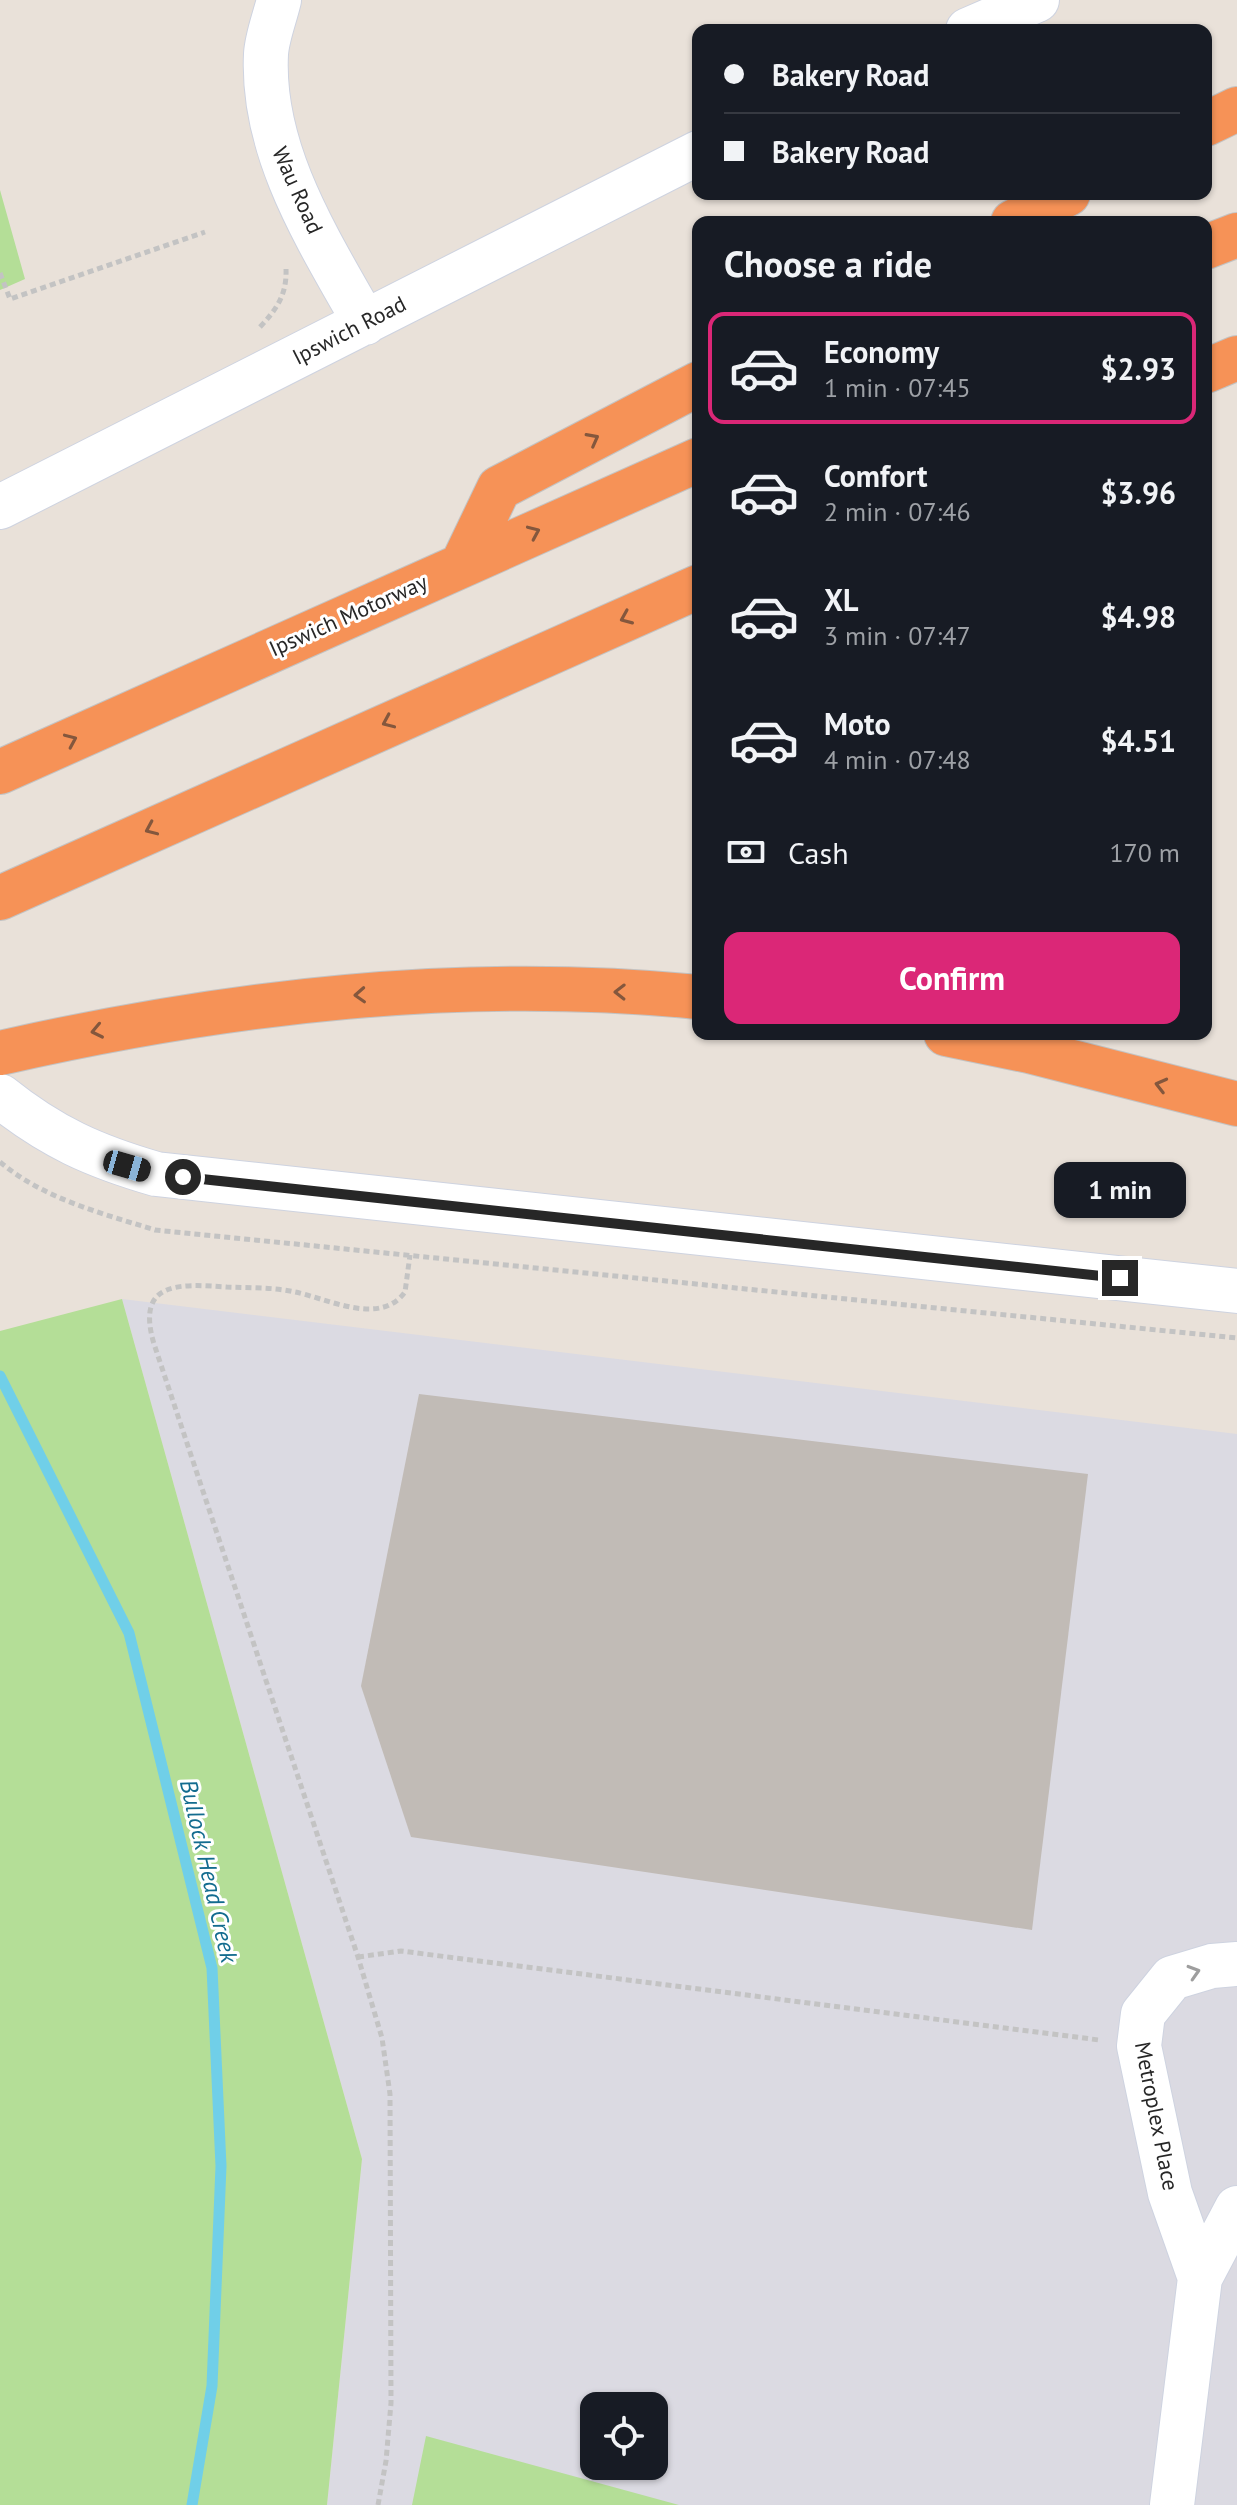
<!DOCTYPE html>
<meta charset="utf-8">
<style>
:root{--surface:#171b24;--page:#20242c;--text:#f1f3f6;--muted:#9ea1a6;--line:#363941;--accent:#db2777}
body{margin:0;font-family:"PT Sans",sans-serif;background:var(--page);color:var(--text);height:100vh;display:flex;flex-direction:column;font-size:30px;white-space:nowrap}
*{box-sizing:border-box;margin:0}
p{font-size:26px;color:var(--muted)}
.icon{flex:none;width:44px;height:44px;fill:none;stroke:currentColor;stroke-width:2;stroke-linecap:round;stroke-linejoin:round}
.map{position:relative;flex:1;overflow:hidden}
.drawer{position:absolute;left:692px;top:216px;width:520px;height:824px;display:flex;flex-direction:column;background:var(--surface);border-radius:16px;box-shadow:0 2px 6px #0004}
.drawer>*{flex:none}
.banner{position:absolute;left:692px;top:24px;width:520px;height:176px;border-radius:16px;box-shadow:0 2px 6px #0004;display:grid;align-content:center;height:176px;padding:0 32px;background:var(--surface)}
.buttons{position:absolute;left:580px;top:2392px;display:grid;gap:16px}
.buttons a{display:grid;place-items:center;width:88px;height:88px;border-radius:16px;background:var(--surface);box-shadow:0 2px 6px #0004;font-size:40px}
.end{position:absolute;width:36px;height:36px;margin:-18px;border:10px solid #272727;background:#fff;box-shadow:0 0 0 4px #fff}
.from{border-radius:50%}
.bubble{position:absolute;height:56px;border-radius:16px;background:var(--surface);box-shadow:0 2px 6px #0004;font-size:26px;font-weight:600;line-height:56px;text-align:center}
.car{position:absolute;width:24px;height:48px;margin:-24px -12px;border-radius:10px;box-shadow:0 0 6px 2px #0007;background:linear-gradient(#222 24%,#8ab4d8 0 40%,#222 0 76%,#8ab4d8 0 86%,#222 0)}
.banner b{display:flex;align-items:center;gap:28px;height:76px;font-size:30px}
.banner b+b{border-top:2px solid var(--line)}
.banner i{width:20px;height:20px;background:var(--text)}
ul{padding:0;list-style:none}
li{display:flex;align-items:center;gap:24px;height:112px;margin:0 16px 12px;padding:0 16px;border:4px solid transparent;border-radius:16px}
li div{flex:1}
li b{display:block;font-size:30px}
li em{font-style:normal;font-weight:600}
li.selected{border-color:var(--accent)}
li>.icon{width:72px;height:72px;stroke-width:1.5}
h2{padding:0 32px;font-size:36px;line-height:96px}
.pay{display:flex;align-items:center;gap:20px;height:88px;padding:0 32px;font-size:30px}
.pay p{margin-inline-start:auto}
.primary-button{display:flex;gap:16px;margin-top:auto;padding:16px 32px}
.primary-button a{flex:1;height:92px;border-radius:16px;background:var(--accent);color:#fff;font-size:32px;font-weight:600;line-height:92px;text-align:center}
.map>svg:first-child{display:block}
.industrial{fill:#dbdae2;fill-rule:evenodd}
.green{fill:#b4de97}
.lines{fill:none;stroke-linecap:round;stroke-linejoin:round}
.stream{stroke:#70cfe8;stroke-width:11}
.building{fill:#c1bbb6}
.minor-casing{stroke:#ced3e0;stroke-width:46}
.highway-casing{stroke:#c3c3c3;stroke-width:46}
.path{stroke:#c3c3c3;stroke-width:5;stroke-dasharray:6 4;stroke-linecap:butt}
.minor{stroke:#fff;stroke-width:44}
.highway{stroke:#f69257;stroke-width:44}
.oneway{stroke:#84573d}
.oneway2{stroke:#9e9e9e}
.route{stroke:#272727;stroke-width:10}
.labels{text-anchor:middle;dominant-baseline:central;stroke-width:6;stroke-linejoin:round;paint-order:stroke}
.street-label{font-size:22px;fill:#272727;stroke:#fff}
.water-label{font-size:24px;font-style:italic;fill:#136c8f;stroke:#fff}
</style>
<div class="map">
<svg width="1237" height="2505" viewBox="0 0 1237 2505">
<rect width="100%" height="100%" fill="#e9e1d9"/>
<!-- industrial -->
<path class="industrial" d="M122,1299L1237,1434V2505H327L362,2159ZM594,2406H654V2466H594Z"/>
<!-- green -->
<path class="green" d="M0,190L25,279L0,290Z
M122,1299L362,2159L327,2505H0V1331Z
M426,2436L679,2505H412Z"/>
<g class="lines">
<!-- stream -->
<path class="stream" d="M0,1376L129,1633L212,1968L221,2166L212,2386L192,2505"/>
</g>
<!-- building -->
<path class="building" d="M419,1394L1088,1474L1032,1930L411,1837L361,1686Z"/>
<g class="lines">
<defs>
<path id="minor" d="M279,0C275,17 267,37 266,54C261,152 319,241 365,323
M968,30L1037,0
M0,507L698,153
M0,1096C51,1137 94,1156 156,1174L1237,1291
M1200,2278L1170,2193L1139,2046L1143,2014L1172,1978L1212,1966L1237,1964
M1172,2505L1200,2278L1237,2208"/>
<path id="highway" d="M1206,124L1237,109
M1013,222L1068,194
M1206,247L1237,235
M1206,371L1237,358
M463,563L499,488L698,384
M0,772L698,460
M0,898L698,587
M946,1034L1029,1051L1237,1104
M0,1053C229,1001 463,974 698,997"/>
</defs>
<!-- minor casing -->
<use href="#minor" class="minor-casing"/>
<!-- highway casing -->
<use href="#highway" class="highway-casing"/>
<!-- path -->
<path class="path" d="M0,273L10,299L205,232
M260,327C277,309 287,294 286,269
M0,1162C44,1199 101,1213 155,1230L1237,1338
M358,1957L401,1951L1099,2040
M378,2505L386,2461L391,2403L390,2094L382,2038L358,1957L154,1344C135,1280 180,1284 227,1287C249,1288 273,1287 295,1292C326,1298 380,1327 405,1292L410,1255"/>
<!-- minor -->
<use href="#minor" class="minor"/>
<!-- highway -->
<use href="#highway" class="highway"/>
</g>
<!-- one-way arrows -->
<defs><path id="oneway-chevron" d="M-2-3.5L2.5 0L-2 3.5" fill="none" stroke-width="1.6" stroke-linecap="round" stroke-linejoin="round" transform="scale(2)"/></defs>
<g class="oneway">
<use href="#oneway-chevron" transform="translate(593 439) rotate(-28)"/>
<use href="#oneway-chevron" transform="translate(534 532) rotate(-24)"/>
<use href="#oneway-chevron" transform="translate(626 618) rotate(157)"/>
<use href="#oneway-chevron" transform="translate(388 722) rotate(156)"/>
<use href="#oneway-chevron" transform="translate(71 740) rotate(-24)"/>
<use href="#oneway-chevron" transform="translate(151 829) rotate(156)"/>
<use href="#oneway-chevron" transform="translate(620 992) rotate(-179)"/>
<use href="#oneway-chevron" transform="translate(360 995) rotate(177)"/>
<use href="#oneway-chevron" transform="translate(97 1031) rotate(168)"/>
<use href="#oneway-chevron" transform="translate(1161 1085) rotate(-166)"/>
</g>
<use class="oneway2" href="#oneway-chevron" transform="translate(1194 1972) rotate(-17)"/>
<g class="lines">
<!-- route -->
<path class="route" d="M183,1177L1120,1278"/>
</g>
<g class="labels">
<!-- street labels -->
<g class="street-label">
<text transform="translate(298 190) rotate(66)">Wau Road</text>
<text transform="translate(349 330) rotate(-27)">Ipswich Road</text>
<text transform="translate(348 615) rotate(-24)">Ipswich Motorway</text>
<text transform="translate(1157 2116) rotate(79)">Metroplex Place</text>
</g>
<!-- water labels -->
<g class="water-label">
<text transform="translate(209 1871) rotate(77)">Bullock Head Creek</text>
</g>
</g>
</svg>
<div class="buttons">
<a><svg class="icon" aria-label="locate" viewBox="0 0 24 24"><circle cx="12" cy="12" r="6"/><path d="M12 2v4M12 18v4M2 12h4M18 12h4"/></svg></a>
</div>
<i class="end from" style="left:183px;top:1177px"></i>
<i class="end" style="left:1120px;top:1278px"></i>
<div class="bubble" style="left:1054px;top:1162px;width:132px">1 min</div>
<i class="car" style="left:127px;top:1166px;rotate:106deg"></i>
<div class="banner">
<b><i class="from"></i>Bakery Road</b>
<b><i></i>Bakery Road</b>
</div>
<section class="drawer">
<h2>Choose a ride</h2>
<ul>
<li class="selected"><svg class="icon" aria-label="car" viewBox="0 0 24 24"><path d="M5 17H2v-5l4-1 3-4h7l3 4 3 1v5h-3M9 17h6M6 11h13"/><circle cx="7" cy="17" r="2"/><circle cx="17" cy="17" r="2"/></svg><div><b>Economy</b><p>1 min · 07:45</p></div><em>$2.93</em></li>
<li><svg class="icon" aria-label="car" viewBox="0 0 24 24"><path d="M5 17H2v-5l4-1 3-4h7l3 4 3 1v5h-3M9 17h6M6 11h13"/><circle cx="7" cy="17" r="2"/><circle cx="17" cy="17" r="2"/></svg><div><b>Comfort</b><p>2 min · 07:46</p></div><em>$3.96</em></li>
<li><svg class="icon" aria-label="car" viewBox="0 0 24 24"><path d="M5 17H2v-5l4-1 3-4h7l3 4 3 1v5h-3M9 17h6M6 11h13"/><circle cx="7" cy="17" r="2"/><circle cx="17" cy="17" r="2"/></svg><div><b>XL</b><p>3 min · 07:47</p></div><em>$4.98</em></li>
<li><svg class="icon" aria-label="car" viewBox="0 0 24 24"><path d="M5 17H2v-5l4-1 3-4h7l3 4 3 1v5h-3M9 17h6M6 11h13"/><circle cx="7" cy="17" r="2"/><circle cx="17" cy="17" r="2"/></svg><div><b>Moto</b><p>4 min · 07:48</p></div><em>$4.51</em></li>
</ul>
<div class="pay"><svg class="icon" aria-label="cash" viewBox="0 0 24 24"><path d="M3 7h18v10H3z"/><circle cx="12" cy="12" r="2"/></svg>Cash<p>170 m</p></div>
<div class="primary-button"><a>Confirm</a></div>
</section>
</div>
